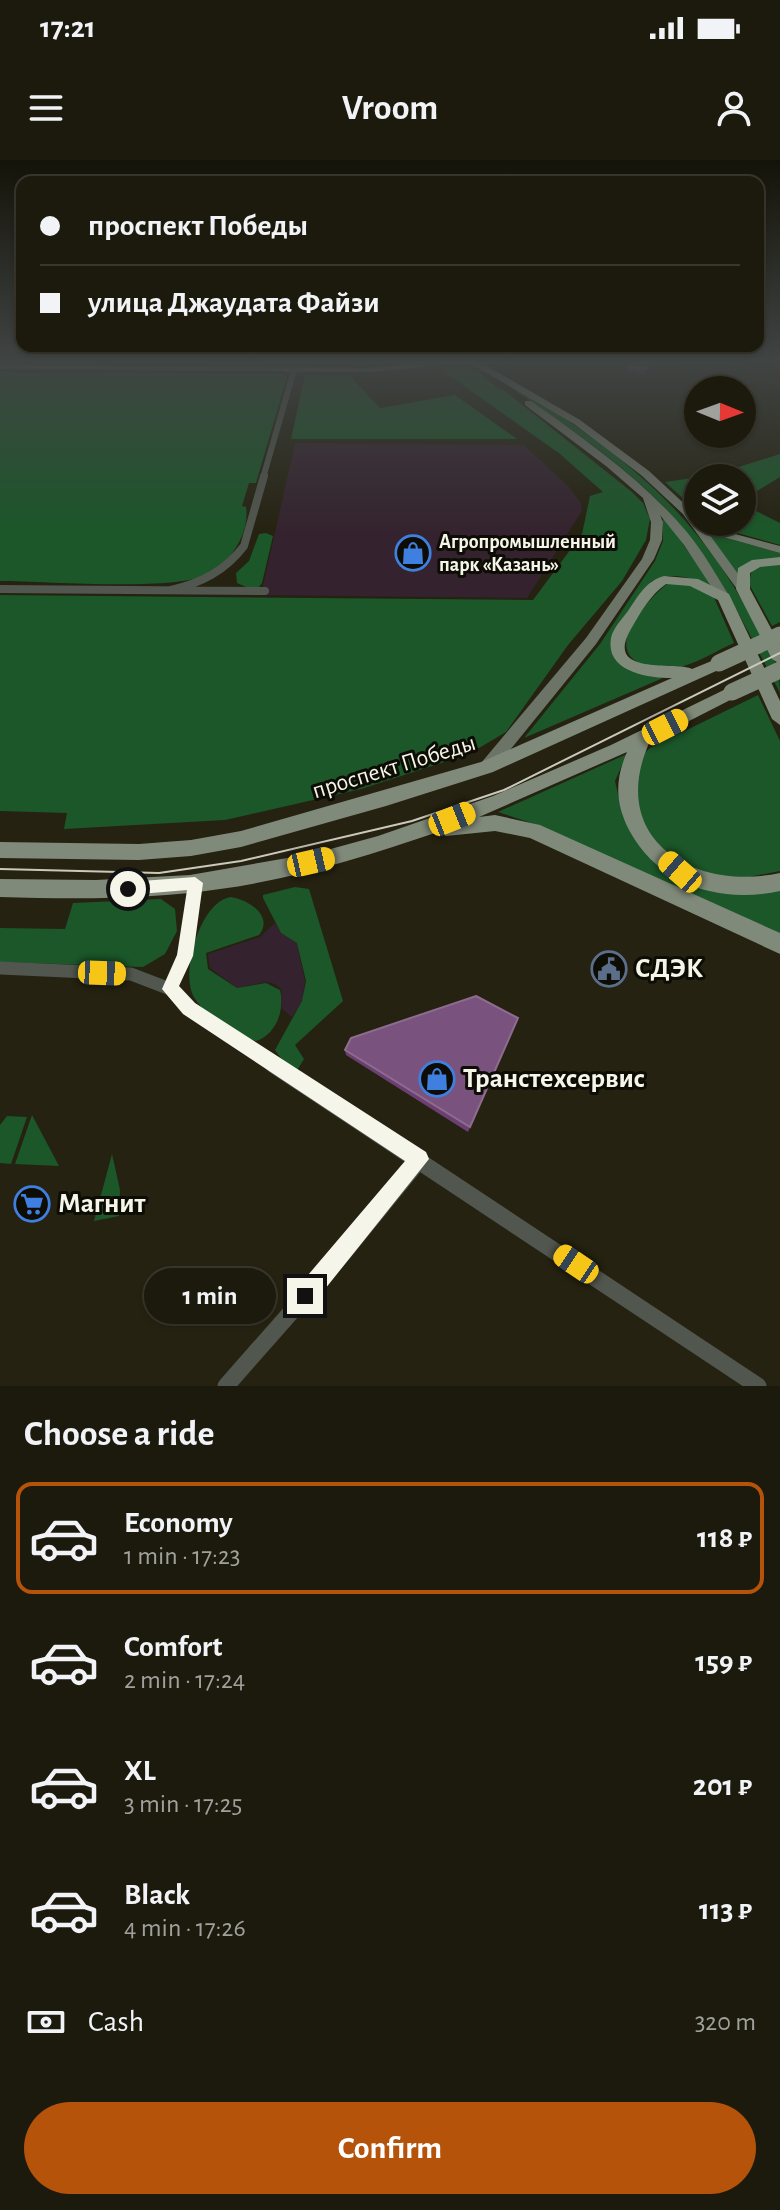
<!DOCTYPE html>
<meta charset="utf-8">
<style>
:root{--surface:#1c1a0d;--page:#252316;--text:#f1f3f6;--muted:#a0a19d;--line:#3a382e;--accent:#b45309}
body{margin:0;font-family:"Alegreya Sans",sans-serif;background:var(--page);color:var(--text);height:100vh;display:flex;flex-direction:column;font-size:30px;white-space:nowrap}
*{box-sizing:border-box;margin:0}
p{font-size:26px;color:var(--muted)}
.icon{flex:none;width:44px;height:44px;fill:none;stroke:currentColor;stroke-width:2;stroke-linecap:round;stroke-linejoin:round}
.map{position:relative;height:1226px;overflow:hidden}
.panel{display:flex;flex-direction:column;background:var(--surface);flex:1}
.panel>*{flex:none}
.hud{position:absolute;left:16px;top:16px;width:748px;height:176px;border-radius:16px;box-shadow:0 2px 6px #0004,0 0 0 2px var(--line);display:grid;align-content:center;height:176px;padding:0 24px;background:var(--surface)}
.needle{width:52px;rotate:91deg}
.fabs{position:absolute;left:684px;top:216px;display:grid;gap:16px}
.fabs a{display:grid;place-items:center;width:72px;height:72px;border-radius:50%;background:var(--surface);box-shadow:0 2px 6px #0004,0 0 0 2px var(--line);font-size:40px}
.end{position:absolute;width:36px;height:36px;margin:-18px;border:10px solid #f6f5e9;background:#111;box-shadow:0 0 0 4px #111}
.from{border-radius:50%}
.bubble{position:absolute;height:56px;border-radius:28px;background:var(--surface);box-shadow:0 2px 6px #0004,0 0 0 2px var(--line);font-size:26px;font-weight:700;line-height:56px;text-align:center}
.car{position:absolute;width:24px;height:48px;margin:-24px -12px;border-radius:10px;box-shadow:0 0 6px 2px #0007;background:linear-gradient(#f5c518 24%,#345 0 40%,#f5c518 0 76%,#345 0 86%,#f5c518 0)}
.hud b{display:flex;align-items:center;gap:28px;height:76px;font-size:30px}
.hud b+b{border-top:2px solid var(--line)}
.hud i{width:20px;height:20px;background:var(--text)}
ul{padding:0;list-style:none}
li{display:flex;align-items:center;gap:24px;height:112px;margin:0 16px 12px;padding:0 8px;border:4px solid transparent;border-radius:16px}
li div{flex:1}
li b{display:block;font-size:30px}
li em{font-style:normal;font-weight:700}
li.on{border-color:var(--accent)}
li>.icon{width:72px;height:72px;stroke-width:1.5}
h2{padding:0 24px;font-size:36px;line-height:96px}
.pay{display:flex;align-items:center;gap:20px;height:88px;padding:0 24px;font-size:30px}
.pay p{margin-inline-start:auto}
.button{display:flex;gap:16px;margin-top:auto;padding:16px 24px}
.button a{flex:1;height:92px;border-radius:48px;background:var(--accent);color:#fff;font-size:32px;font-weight:700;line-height:92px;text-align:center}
.status{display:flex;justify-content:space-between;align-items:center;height:56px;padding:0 40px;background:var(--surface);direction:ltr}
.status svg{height:22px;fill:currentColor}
header{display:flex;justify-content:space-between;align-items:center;height:104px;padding:0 24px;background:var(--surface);font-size:36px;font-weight:700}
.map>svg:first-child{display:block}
.commercial{fill:#34232e}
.built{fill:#2c280f}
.green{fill:#1b5729}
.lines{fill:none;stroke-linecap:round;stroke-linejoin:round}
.street-far3{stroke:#51564e;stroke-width:6}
.street-far2{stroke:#51564e;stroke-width:8}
.street-far1{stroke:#51564e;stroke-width:13}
.street{stroke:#51564e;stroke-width:17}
.secondary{fill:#6c7367;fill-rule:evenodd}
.primary{fill:#808a7a;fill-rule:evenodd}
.tram{stroke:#cbc9bc;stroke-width:2}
.primary-bridge{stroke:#808a7a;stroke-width:17}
.wall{fill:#6b3f71}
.building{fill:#7a527e;stroke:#8e6c8f;stroke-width:2}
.route{fill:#f6f5e9}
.labels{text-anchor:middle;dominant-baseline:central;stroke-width:6;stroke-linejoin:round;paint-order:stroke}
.far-poi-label{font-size:20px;font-weight:bold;fill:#f6f5e9;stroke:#0d0c05;text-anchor:start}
.street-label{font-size:24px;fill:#f6f5e9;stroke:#0d0c05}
.near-poi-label{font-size:28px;font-weight:bold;fill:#f6f5e9;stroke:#0d0c05;text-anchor:start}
</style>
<div class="status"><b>17:21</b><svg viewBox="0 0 49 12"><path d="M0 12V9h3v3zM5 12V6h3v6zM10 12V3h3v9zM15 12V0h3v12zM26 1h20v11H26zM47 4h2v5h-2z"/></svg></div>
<header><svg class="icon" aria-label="menu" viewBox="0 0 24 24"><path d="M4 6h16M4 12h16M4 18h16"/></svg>Vroom<svg class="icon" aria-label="person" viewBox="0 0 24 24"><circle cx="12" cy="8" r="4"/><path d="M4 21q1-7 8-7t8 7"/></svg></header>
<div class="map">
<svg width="780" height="1226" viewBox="0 0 780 1226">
<rect width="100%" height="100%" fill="#252211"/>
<!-- commercial -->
<path class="commercial" d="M295,283L524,285L568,326L581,343L582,351L527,438L261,435Z
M275,763L281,773L297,783L305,821L302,841L292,857L282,849L281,829L275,824L266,822L237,828L210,808L208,794L260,777Z"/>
<!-- built -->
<path class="built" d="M672,201H717L780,219V227Z"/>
<!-- green -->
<path class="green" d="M461,204C479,207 488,224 505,231L632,332L643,343L650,359L646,380L622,421L568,485L506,572L469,594L361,629L225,660L64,669L67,653L0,651V435L533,440L582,374L590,336L603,332L560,294L443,211L449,206Z
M0,212L284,214L287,217L256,323H249L242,346L246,347C250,373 231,402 209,414C175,432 44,421 0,421Z
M305,215L350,216L380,248L455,235L517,279H291Z
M515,226C620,293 693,347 753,460C768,487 780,501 780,533C747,469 714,400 664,347C619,300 563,264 510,227Z
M780,294V317L742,340V318H698V352L665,322L713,315Z
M742,344L780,363V385L734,372L713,362H742Z
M663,356L712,425C693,419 669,410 651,422L616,499L663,518L524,578L600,484L655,401L663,381Z
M699,365L734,380L780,393V398L739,418Z
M266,373L273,376L262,423L259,427H246L237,423L236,413L249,401L259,374Z
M780,403V462L772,466L749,424L751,413L760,405Z
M668,423L691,424L713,435L734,483C716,491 694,505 675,508C660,511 645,509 634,500C609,479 651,437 668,423Z
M758,535L780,581V711L743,718H716L669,699L637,658L635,602L650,588Z
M627,594L615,621L623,657L648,693L679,717L780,729V775L537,665L498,652Z
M295,727L309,729L343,841L295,885L304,899L296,912L285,904L275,890L302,841L306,821L297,783L281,773L263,738V735Z
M231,737C249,740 274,756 259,775L206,793L208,809L237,828L266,823L280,830C285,850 276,875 256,881C235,876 200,853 192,833C182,807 201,741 231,737Z
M161,739L175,749L177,771L165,794L143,807L0,802V768L65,769L73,743Z
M32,955L59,1006L15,1004Z
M7,956L27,957L11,1004L0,1003V965Z
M112,994L120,1030L119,1056L94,1061Z"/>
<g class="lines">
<!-- street-far3 -->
<path class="street-far3" d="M263,318L294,210"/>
<!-- street-far2 -->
<path class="street-far2" d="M0,429L265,431
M171,430C201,423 225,411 244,386L264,316"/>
<!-- street-far1 -->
<path class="street-far1" d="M0,808L131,814L170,829L189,849L277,907
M170,829L185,796L195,723"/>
<!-- street -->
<path class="street" d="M274,905L758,1226
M226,1226L345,1091L420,999"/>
<!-- secondary -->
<path class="secondary" d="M437,201H478L580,260L649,311L691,350L698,362H711L735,374L780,386V393L727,378L704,367L749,429L743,433L739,432L683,354L641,315L574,264L475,206L451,204L371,212L0,209V205L371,208Z
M525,241H531C586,280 642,319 686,371C703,391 716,415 730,437L724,441L720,440L684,385L660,355L663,362L662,380L654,399L596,484L493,611H481L479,607L481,603L586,478L642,399L650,380L651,362L643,338L606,306L525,245Z"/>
<!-- primary -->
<path class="primary" d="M780,397V405L760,407L750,413V429L780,485V504L772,499L736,429L738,408L752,400Z
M664,416L698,419L729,434L780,541V565L772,559L718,440L690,426L666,424C651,434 640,453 631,469C603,517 676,501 692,509L719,498L727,503L725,507L493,612L386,646L241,687L191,696L139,700L0,698V682L139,684L191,680L241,671L481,602L672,518C648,518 605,512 611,478C613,468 622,459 628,451C638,436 646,421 664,416Z
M732,526L740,532L738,536L650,581C606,677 691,732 780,713V731C721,744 659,726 629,670C615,643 615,619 627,592L479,657L495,655L540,665L780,773V794L530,678L495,671L446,676L438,672C367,696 295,719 220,729C147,740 73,739 0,737V719L96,720L190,715L316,693L378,676L493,636L611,585Z"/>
<!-- tram -->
<path class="tram" d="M0,709L159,713L241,701L412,661L504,630L780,493"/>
<!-- primary-bridge -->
<path class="primary-bridge" d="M719,503L780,475
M732,532L780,510"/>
</g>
<!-- wall -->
<path class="wall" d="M651,204L644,214L627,210L629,206Z
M518,858L468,972L346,895L345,890Z"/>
<!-- building -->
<path class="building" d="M632,201H651L646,209L629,206Z
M476,836L518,858L470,967L345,890L351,878Z"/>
<!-- sky -->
<linearGradient id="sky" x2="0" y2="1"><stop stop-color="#141309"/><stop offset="0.54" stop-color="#404443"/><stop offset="1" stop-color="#404443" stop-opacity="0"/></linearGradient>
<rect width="780" height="373" fill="url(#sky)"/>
<!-- route -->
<path class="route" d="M195,717L203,723L193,796L179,826L195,843L426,992L429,999L313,1144L305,1147L297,1144L294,1136L297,1128L405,1001L183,854L162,829L177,795L187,730L128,735L120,729L128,722Z"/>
<!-- icons -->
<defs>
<symbol id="shop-ring" viewBox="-11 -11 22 22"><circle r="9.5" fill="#0d0c05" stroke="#3f7fe0" stroke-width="1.5"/><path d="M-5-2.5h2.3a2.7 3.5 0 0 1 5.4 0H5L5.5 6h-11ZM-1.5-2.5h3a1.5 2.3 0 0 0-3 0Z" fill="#3f7fe0"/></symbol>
<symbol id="civic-ring" viewBox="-11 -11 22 22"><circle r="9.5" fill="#0d0c05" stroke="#5c6f8a" stroke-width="1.5"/><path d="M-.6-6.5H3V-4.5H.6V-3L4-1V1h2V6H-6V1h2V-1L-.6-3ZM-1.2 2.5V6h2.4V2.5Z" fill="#5c6f8a"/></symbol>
<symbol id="supermarket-ring" viewBox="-11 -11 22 22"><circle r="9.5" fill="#0d0c05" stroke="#3f7fe0" stroke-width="1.5"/><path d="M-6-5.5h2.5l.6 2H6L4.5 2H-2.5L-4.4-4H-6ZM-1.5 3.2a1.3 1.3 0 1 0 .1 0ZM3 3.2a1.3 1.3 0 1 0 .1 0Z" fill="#3f7fe0"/></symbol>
</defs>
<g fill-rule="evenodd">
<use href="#shop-ring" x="393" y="373" width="40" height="40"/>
<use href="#civic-ring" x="589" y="789" width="40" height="40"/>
<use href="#shop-ring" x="417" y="899" width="40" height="40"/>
<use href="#supermarket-ring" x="12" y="1024" width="40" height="40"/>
</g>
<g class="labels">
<!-- far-poi labels -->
<g class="far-poi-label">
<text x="439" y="382">Агропромышленный<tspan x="439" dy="23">парк «Казань»</tspan></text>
</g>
<!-- street labels -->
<g class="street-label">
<text transform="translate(394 607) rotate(-17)">проспект Победы</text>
</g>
<!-- near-poi labels -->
<g class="near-poi-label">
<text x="635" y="809">СДЭК</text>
<text x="463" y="919">Транстехсервис</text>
<text x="58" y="1044">Магнит</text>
</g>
</g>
</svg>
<div class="fabs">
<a><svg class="needle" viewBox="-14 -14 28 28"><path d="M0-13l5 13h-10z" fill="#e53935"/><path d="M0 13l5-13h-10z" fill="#a0a19d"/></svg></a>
<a><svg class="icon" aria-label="layers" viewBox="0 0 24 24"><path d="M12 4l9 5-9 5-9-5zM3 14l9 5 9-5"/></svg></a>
</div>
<i class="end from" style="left:128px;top:729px"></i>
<i class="end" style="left:305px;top:1136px"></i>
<div class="bubble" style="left:144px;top:1108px;width:132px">1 min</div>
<i class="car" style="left:665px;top:567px;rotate:63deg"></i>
<i class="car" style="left:452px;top:659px;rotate:68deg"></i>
<i class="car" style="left:311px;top:702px;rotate:77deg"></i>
<i class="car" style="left:680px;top:712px;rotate:311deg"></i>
<i class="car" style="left:102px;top:813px;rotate:92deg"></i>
<i class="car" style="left:576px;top:1104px;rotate:304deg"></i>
<div class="hud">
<b><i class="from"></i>проспект Победы</b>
<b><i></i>улица Джаудата Файзи</b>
</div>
</div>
<section class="panel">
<h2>Choose a ride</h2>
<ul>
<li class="on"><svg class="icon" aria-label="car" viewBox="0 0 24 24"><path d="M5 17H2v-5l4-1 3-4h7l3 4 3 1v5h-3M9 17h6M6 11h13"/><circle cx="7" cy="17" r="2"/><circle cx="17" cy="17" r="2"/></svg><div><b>Economy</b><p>1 min · 17:23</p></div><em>118 ₽</em></li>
<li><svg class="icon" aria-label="car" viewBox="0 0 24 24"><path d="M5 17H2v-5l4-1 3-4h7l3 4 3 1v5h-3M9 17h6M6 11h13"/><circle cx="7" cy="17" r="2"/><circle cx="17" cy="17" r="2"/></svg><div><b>Comfort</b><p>2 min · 17:24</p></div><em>159 ₽</em></li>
<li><svg class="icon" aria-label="car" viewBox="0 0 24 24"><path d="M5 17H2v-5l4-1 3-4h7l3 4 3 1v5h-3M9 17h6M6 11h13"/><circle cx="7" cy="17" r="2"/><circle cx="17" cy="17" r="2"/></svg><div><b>XL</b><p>3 min · 17:25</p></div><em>201 ₽</em></li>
<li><svg class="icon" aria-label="car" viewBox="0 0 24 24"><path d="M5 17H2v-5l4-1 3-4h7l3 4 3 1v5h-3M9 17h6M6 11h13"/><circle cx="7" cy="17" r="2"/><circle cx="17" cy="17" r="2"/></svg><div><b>Black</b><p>4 min · 17:26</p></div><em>113 ₽</em></li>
</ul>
<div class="pay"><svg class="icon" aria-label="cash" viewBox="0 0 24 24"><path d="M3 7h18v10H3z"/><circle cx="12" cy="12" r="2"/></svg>Cash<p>320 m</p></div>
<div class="button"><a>Confirm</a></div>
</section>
